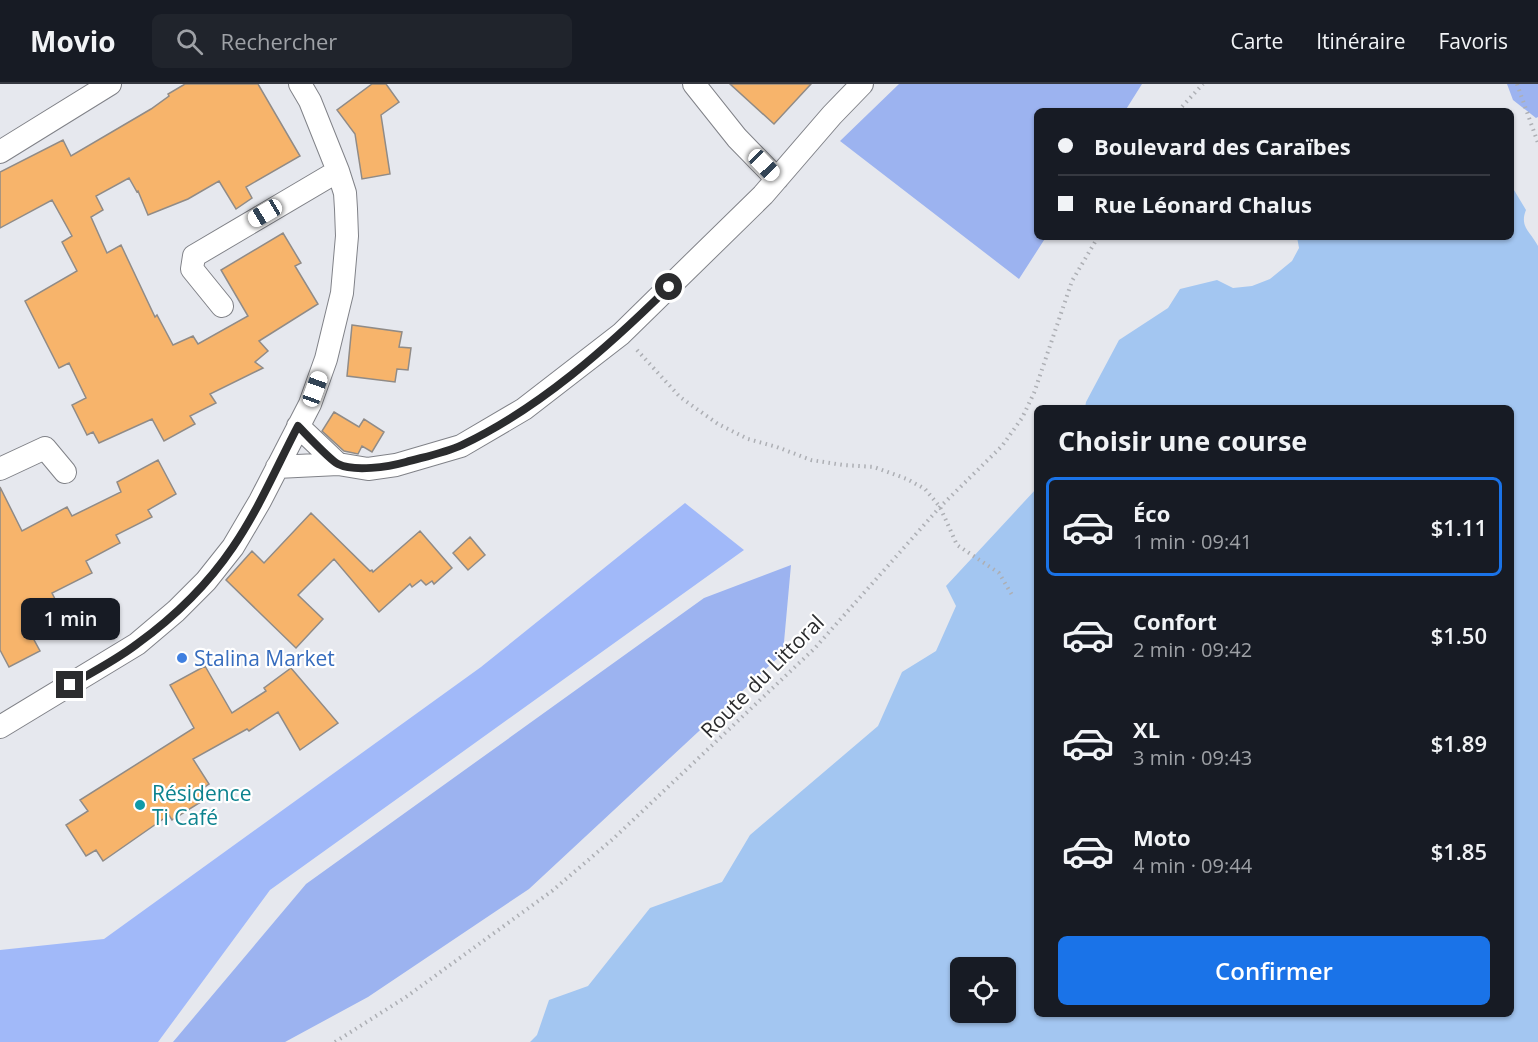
<!DOCTYPE html>
<html lang="fr">
<meta charset="utf-8">
<style>
:root{--surface:#171b24;--page:#20242c;--text:#f1f3f6;--muted:#9ea1a6;--line:#363941;--accent:#1a73e8}
body{margin:0;font-family:"Open Sans",sans-serif;background:var(--page);color:var(--text);height:100vh;display:flex;flex-direction:column;font-size:22px;white-space:nowrap}
*{box-sizing:border-box;margin:0}
p{font-size:20px;color:var(--muted)}
.icon{flex:none;width:33px;height:33px;fill:none;stroke:currentColor;stroke-width:2;stroke-linecap:round;stroke-linejoin:round}
.map{position:relative;flex:1;overflow:hidden}
.sheet{position:absolute;left:1034px;top:321px;width:480px;height:612px;display:flex;flex-direction:column;background:var(--surface);border-radius:9px;box-shadow:0 2px 4px #0004}
.sheet>*{flex:none}
.banner{position:absolute;left:1034px;top:24px;width:480px;height:132px;border-radius:9px;box-shadow:0 2px 4px #0004;display:grid;align-content:center;height:132px;padding:0 24px;background:var(--surface)}
.fabs{position:absolute;left:950px;top:873px;display:grid;gap:12px}
.fabs a{display:grid;place-items:center;width:66px;height:66px;border-radius:9px;background:var(--surface);box-shadow:0 2px 4px #0004;font-size:30px}
.end{position:absolute;width:27px;height:27px;margin:-14px;border:8px solid #2b2c2e;background:#fff;box-shadow:0 0 0 3px #fff}
.from{border-radius:50%}
.bubble{position:absolute;height:42px;border-radius:9px;background:var(--surface);box-shadow:0 2px 4px #0004;font-size:20px;font-weight:600;line-height:42px;text-align:center}
.car{position:absolute;width:18px;height:36px;margin:-18px -9px;border-radius:8px;box-shadow:0 0 4px 2px #0007;background:linear-gradient(#fff 24%,#345 0 40%,#fff 0 76%,#345 0 86%,#fff 0)}
.banner b{display:flex;align-items:center;gap:21px;height:57px;font-size:22px}
.banner b+b{border-top:2px solid var(--line)}
.banner i{width:15px;height:15px;background:var(--text)}
ul{padding:0;list-style:none}
li{display:flex;align-items:center;gap:18px;height:99px;margin:0 12px 9px;padding:0 12px;border:3px solid transparent;border-radius:9px}
li div{flex:1}
li b{display:block;font-size:22px}
li em{font-style:normal;font-weight:600}
li.active{border-color:var(--accent)}
li>.icon{width:54px;height:54px;stroke-width:1.5}
h2{padding:0 24px;font-size:27px;line-height:72px}
.action{display:flex;gap:12px;margin-top:auto;padding:12px 24px}
.action a{flex:1;height:69px;border-radius:9px;background:var(--accent);color:#fff;font-size:24px;font-weight:600;line-height:69px;text-align:center}
header{display:flex;align-items:center;gap:36px;box-sizing:border-box;height:84px;padding:0 30px;background:var(--surface);border-bottom:2px solid var(--line)}
header strong{font-size:28px}
nav{display:flex;gap:33px;margin-inline-start:auto;font-size:21px}
.search{width:420px;height:54px;background:var(--page);display:flex;align-items:center;gap:15px;box-sizing:border-box;padding:0 21px;border-radius:9px;color:var(--muted);font-size:22px}
.map>svg:first-child{display:block}
.green{fill:#9cb3f0}
.forest{fill:#a1b9f9}
.water{fill:#a3c6f1;fill-rule:evenodd}
.building{fill:#f7b46b;stroke:#908b87;stroke-width:1.5}
.lines{fill:none;stroke-linecap:round;stroke-linejoin:round}
.street-casing{stroke:#808288;stroke-width:24}
.path{stroke:#adafb4;stroke-width:4;stroke-dasharray:1.5 4.5;stroke-linecap:butt}
.street{stroke:#fff;stroke-width:22}
.route{stroke:#2b2c2e;stroke-width:8}
.shop-dot{fill:#3f7fe0;stroke:#fff;stroke-width:2}
.culture-dot{fill:#0f9aa8;stroke:#fff;stroke-width:2}
.labels{text-anchor:middle;dominant-baseline:central;stroke-width:4.5;stroke-linejoin:round;paint-order:stroke}
.shop-label{font-size:21px;fill:#366cbe;stroke:#fff;text-anchor:start}
.street-label{font-size:21px;fill:#2b2c2e;stroke:#fff}
.culture-label{font-size:21px;fill:#0d838f;stroke:#fff;text-anchor:start}
</style>
<header>
<strong>Movio</strong>
<div class="search"><svg class="icon" aria-label="search" viewBox="0 0 24 24"><circle cx="10" cy="10" r="6"/><path d="M15 15l6 6"/></svg>Rechercher</div>
<nav><a>Carte</a><a>Itinéraire</a><a>Favoris</a></nav>
</header>
<div class="map">
<svg width="1538" height="958" viewBox="0 0 1538 958">
<rect width="100%" height="100%" fill="#e6e8ee"/>
<!-- green -->
<path class="green" d="M899,0H1142L1125,27H1036V153H1046L1019,195L840,57Z
M1507,0H1538V33L1536,34L1513,16Z
M791,481L783,569L529,805L368,913L285,958H173L306,800L704,514Z"/>
<!-- forest -->
<path class="forest" d="M685,419L744,466L270,806L158,958H0V866L104,855L481,583Z"/>
<!-- water -->
<path class="water" d="M1511,101L1526,126C1519,143 1531,148 1538,162V958H530L537,951L549,916L588,902L650,824L722,798L750,751L878,642L902,588L936,567L956,522L946,502L1036,405V930H1510V324H1085L1086,318L1119,256L1168,224L1180,205L1217,196L1233,204L1252,202L1270,195L1292,177L1299,164L1297,153H1510ZM960,884H1005V928H960Z"/>
<!-- building -->
<path class="building" d="M185,0H258L300,72L246,103L252,114L236,125L219,97L188,115L148,131L138,107L137,108L129,94L96,112L103,126L91,133L107,169L121,161L155,233L157,231L173,261L193,252L198,260L248,232L221,186L283,149L301,179L295,182L318,220L259,257L268,267L255,278L263,284L210,310L216,319L190,332L195,340L164,357L152,335L99,359L93,348L87,351L72,321L86,314L69,279L59,284L25,217L77,187L62,158L72,152L52,116L0,144V88L63,56L71,72L151,25L169,12L168,10Z
M372,0H386L399,18L381,31L390,90L362,95L355,50L337,26Z
M730,0H811L774,40Z
M352,241L402,248L399,263L411,264L408,286L397,285L395,298L347,292Z
M334,328L359,343L364,335L384,348L372,368L362,362L358,370L344,367L322,347Z
M158,376L176,410L148,426L152,433L116,451L120,459L86,477L92,489L52,509L60,525L26,541L40,567L9,583L0,566V403L22,447L67,423L72,432L121,408L117,398Z
M311,429L370,487L372,486L373,488L420,447L452,484L434,500L432,497L426,501L421,496L412,503L410,500L379,528L334,475L298,511L323,535L296,564L226,496L252,467L264,479Z
M470,453L485,471L468,486L453,469Z
M205,582L232,629L266,607L264,604L291,584L338,639L300,666L278,628L249,647L247,645L193,675L209,700L199,707L204,716L172,736L169,731L103,777L96,766L86,772L66,741L88,727L80,716L194,644L170,601Z"/>
<g class="lines">
<defs>
<path id="street" d="M694,0L737,54L777,95
M0,68L110,0
M222,222L192,185L194,172L338,87
M298,342L338,380
M277,383L338,380L368,385L396,381L461,362L524,325L621,250L763,111L832,31L862,0
M0,385L45,364L65,388
M0,643L137,560L176,527L206,497L233,463L260,417L310,320L326,275L342,209L347,152L346,125L345,109L338,87L310,17L300,0"/>
</defs>
<!-- street casing -->
<use href="#street" class="street-casing"/>
<!-- path -->
<path class="path" d="M1517,0L1538,59
M1178,27L1203,0
M637,266L680,313L718,340L748,355L777,363L811,376L843,381L874,383L907,395L925,405L940,423L957,461L999,489L1012,511
M335,958L406,913L552,807L614,754L815,564L940,423L1002,362L1022,334L1034,309L1072,197L1098,153"/>
<!-- street -->
<use href="#street" class="street"/>
</g>
<g class="lines">
<!-- route -->
<path class="route" d="M70,601C93,588 116,576 137,560C173,534 208,500 233,463C259,425 277,382 298,342C306,350 330,376 338,380C354,388 388,383 406,378C424,373 445,369 462,361C540,324 608,263 669,203"/>
</g>
<!-- markers -->
<circle class="shop-dot" cx="182" cy="574" r="6"/>
<circle class="culture-dot" cx="140" cy="721" r="6"/>
<g class="labels">
<!-- shop labels -->
<g class="shop-label">
<text x="194" y="574">Stalina Market</text>
</g>
<!-- street labels -->
<g class="street-label">
<text transform="translate(762 592) rotate(-45)">Route du Littoral</text>
</g>
<!-- culture labels -->
<g class="culture-label">
<text x="152" y="709">Résidence<tspan x="152" dy="24">Ti Café</tspan></text>
</g>
</g>
</svg>
<div class="fabs">
<a><svg class="icon" aria-label="locate" viewBox="0 0 24 24"><circle cx="12" cy="12" r="6"/><path d="M12 2v4M12 18v4M2 12h4M18 12h4"/></svg></a>
</div>
<i class="end from" style="left:669px;top:203px"></i>
<i class="end" style="left:70px;top:601px"></i>
<div class="bubble" style="left:21px;top:514px;width:99px">1 min</div>
<i class="car" style="left:764px;top:81px;rotate:136deg"></i>
<i class="car" style="left:265px;top:129px;rotate:239deg"></i>
<i class="car" style="left:315px;top:305px;rotate:20deg"></i>
<div class="banner">
<b><i class="from"></i>Boulevard des Caraïbes</b>
<b><i></i>Rue Léonard Chalus</b>
</div>
<section class="sheet">
<h2>Choisir une course</h2>
<ul>
<li class="active"><svg class="icon" aria-label="car" viewBox="0 0 24 24"><path d="M5 17H2v-5l4-1 3-4h7l3 4 3 1v5h-3M9 17h6M6 11h13"/><circle cx="7" cy="17" r="2"/><circle cx="17" cy="17" r="2"/></svg><div><b>Éco</b><p>1 min · 09:41</p></div><em>$1.11</em></li>
<li><svg class="icon" aria-label="car" viewBox="0 0 24 24"><path d="M5 17H2v-5l4-1 3-4h7l3 4 3 1v5h-3M9 17h6M6 11h13"/><circle cx="7" cy="17" r="2"/><circle cx="17" cy="17" r="2"/></svg><div><b>Confort</b><p>2 min · 09:42</p></div><em>$1.50</em></li>
<li><svg class="icon" aria-label="car" viewBox="0 0 24 24"><path d="M5 17H2v-5l4-1 3-4h7l3 4 3 1v5h-3M9 17h6M6 11h13"/><circle cx="7" cy="17" r="2"/><circle cx="17" cy="17" r="2"/></svg><div><b>XL</b><p>3 min · 09:43</p></div><em>$1.89</em></li>
<li><svg class="icon" aria-label="car" viewBox="0 0 24 24"><path d="M5 17H2v-5l4-1 3-4h7l3 4 3 1v5h-3M9 17h6M6 11h13"/><circle cx="7" cy="17" r="2"/><circle cx="17" cy="17" r="2"/></svg><div><b>Moto</b><p>4 min · 09:44</p></div><em>$1.85</em></li>
</ul>
<div class="action"><a>Confirmer</a></div>
</section>
</div>
